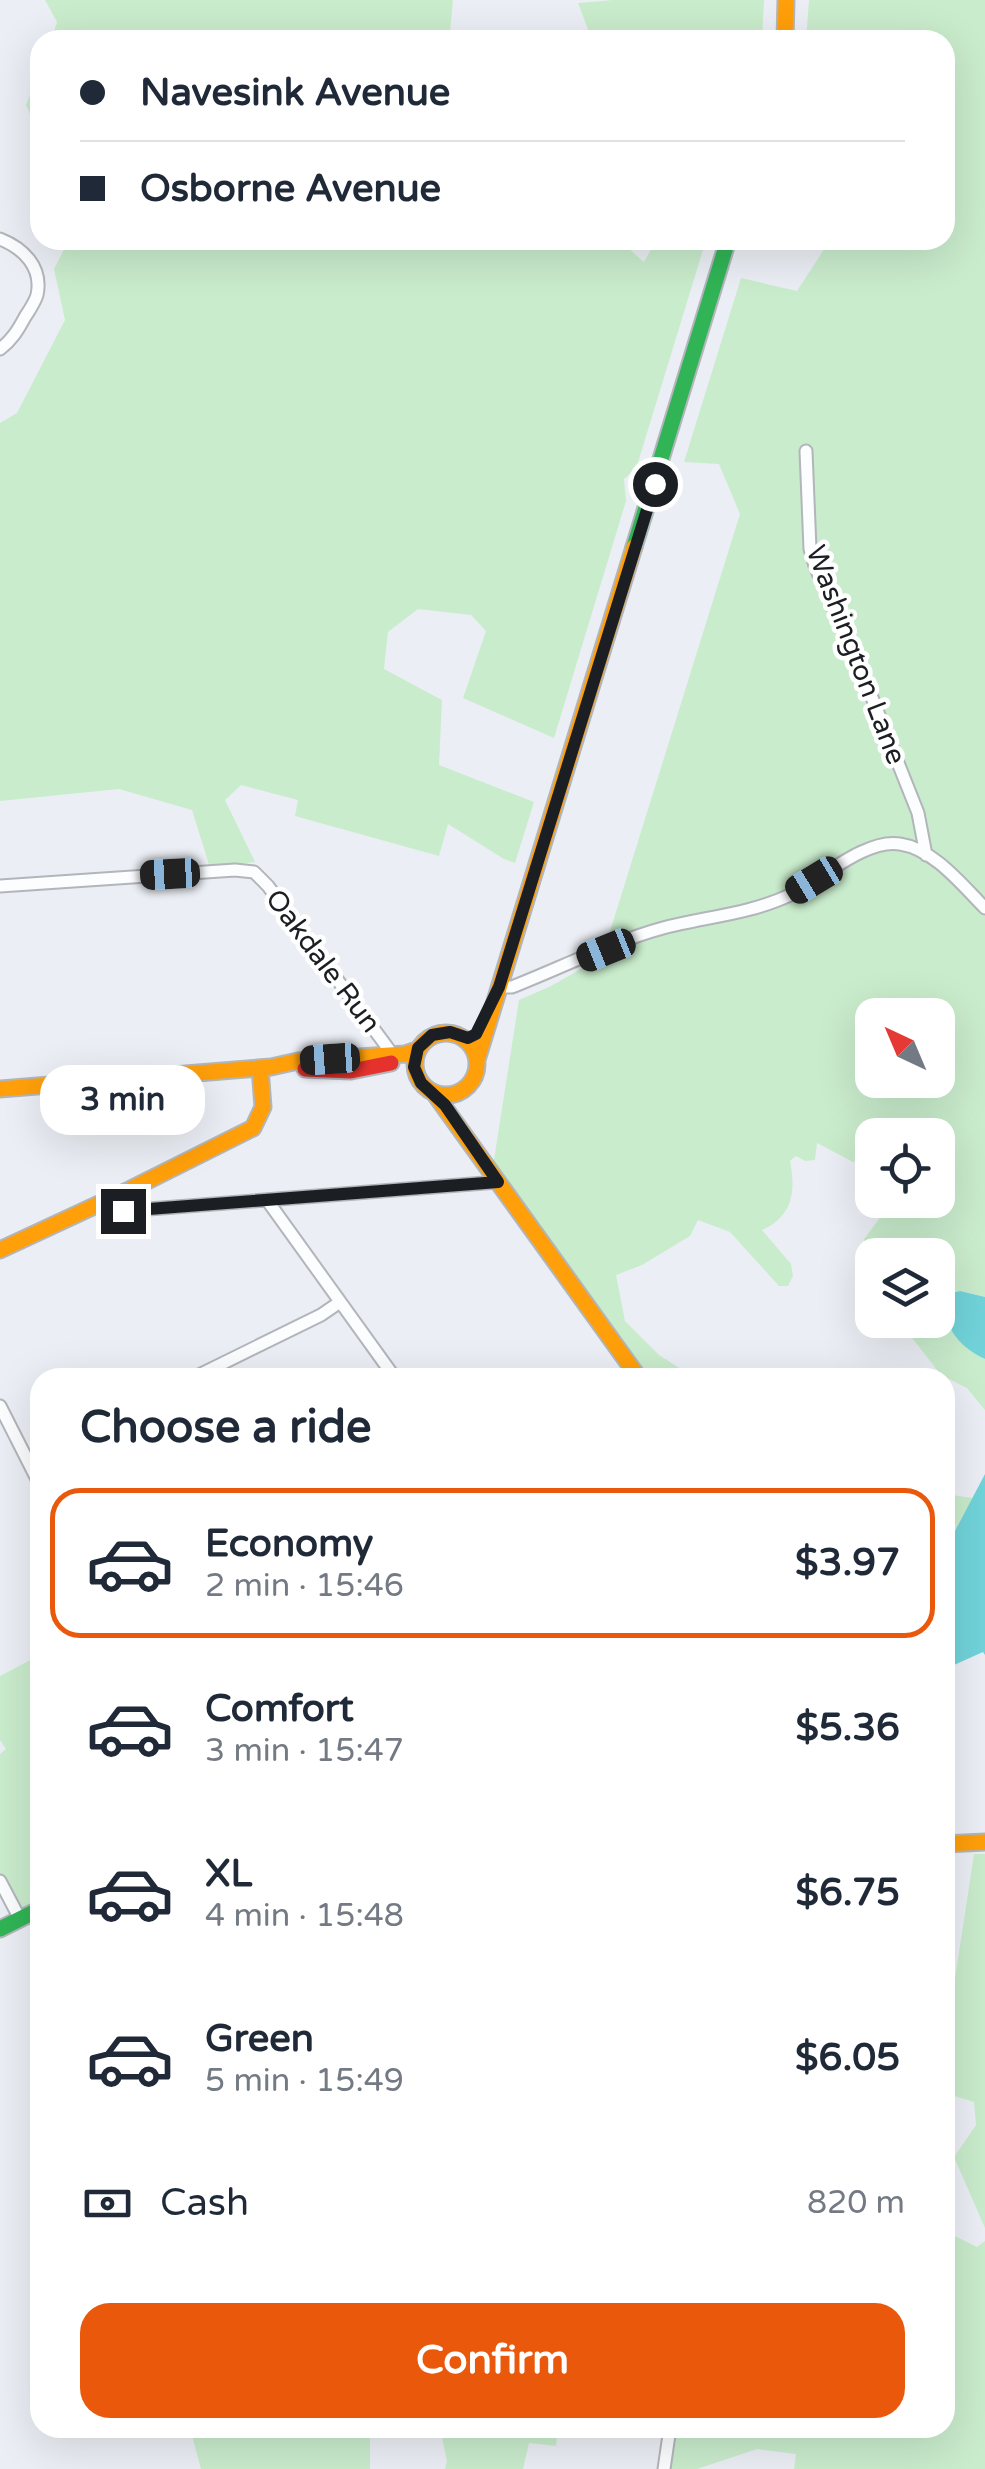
<!DOCTYPE html>
<meta charset="utf-8">
<style>
:root{--surface:#fff;--page:#f6f6f7;--text:#1f2937;--muted:#747a83;--line:#e0e1e3;--accent:#ea580c}
body{margin:0;font-family:"Varela Round",sans-serif;background:var(--page);color:var(--text);height:100vh;display:flex;flex-direction:column;font-size:38px;white-space:nowrap}
*{box-sizing:border-box;margin:0}
p{font-size:32px;color:var(--muted)}
.icon{flex:none;width:55px;height:55px;fill:none;stroke:currentColor;stroke-width:2;stroke-linecap:round;stroke-linejoin:round}
.map{position:relative;flex:1;overflow:hidden}
.details{position:absolute;left:30px;top:1368px;width:925px;height:1070px;display:flex;flex-direction:column;background:var(--surface);border-radius:30px;box-shadow:0 10px 40px #0002}
.details>*{flex:none}
.banner{position:absolute;left:30px;top:30px;width:925px;height:220px;border-radius:30px;box-shadow:0 10px 40px #0002;display:grid;align-content:center;height:220px;padding:0 50px;background:var(--surface)}
.needle{width:65px;rotate:316deg}
.tools{position:absolute;left:855px;top:998px;display:grid;gap:20px}
.tools a{display:grid;place-items:center;width:100px;height:100px;border-radius:20px;background:var(--surface);box-shadow:0 10px 40px #0002;font-size:50px}
.end{position:absolute;width:45px;height:45px;margin:-22px;border:12px solid #1b1e22;background:#fff;box-shadow:0 0 0 5px #fff}
.from{border-radius:50%}
.bubble{position:absolute;height:70px;border-radius:30px;background:var(--surface);box-shadow:0 10px 40px #0002;font-size:32px;font-weight:800;line-height:70px;text-align:center}
.car{position:absolute;width:30px;height:60px;margin:-30px -15px;border-radius:12px;box-shadow:0 0 8px 2px #0007;background:linear-gradient(#222 24%,#8ab4d8 0 40%,#222 0 76%,#8ab4d8 0 86%,#222 0)}
.banner b{display:flex;align-items:center;gap:35px;height:95px;font-size:38px}
.banner b+b{border-top:2px solid var(--line)}
.banner i{width:25px;height:25px;background:var(--text)}
ul{padding:0;list-style:none}
li{display:flex;align-items:center;gap:30px;height:150px;margin:0 20px 15px;padding:0 30px;border:5px solid transparent;border-radius:30px}
li div{flex:1}
li b{display:block;font-size:38px}
li em{font-style:normal;font-weight:800}
li.current{border-color:var(--accent)}
li>.icon{width:90px;height:90px;stroke-width:1.5}
h2{padding:0 50px;font-size:45px;line-height:120px}
.pay{display:flex;align-items:center;gap:25px;height:110px;padding:0 50px;font-size:38px}
.pay p{margin-inline-start:auto}
.cta{display:flex;gap:20px;margin-top:auto;padding:20px 50px}
.cta a{flex:1;height:115px;border-radius:30px;background:var(--accent);color:#fff;font-size:40px;font-weight:800;line-height:115px;text-align:center}
.map>svg:first-child{display:block}
.green{fill:#c9eccc;fill-rule:evenodd}
.water{fill:#71d3da}
.lines{fill:none;stroke-linecap:round;stroke-linejoin:round}
.street-casing{stroke:#b2b5ba;stroke-width:15}
.fast-casing{stroke:#b2b5ba;stroke-width:19}
.slow-casing{stroke:#b2b5ba;stroke-width:19}
.jam-casing{stroke:#b2b5ba;stroke-width:19}
.street{stroke:#fcfdfe;stroke-width:11}
.fast{stroke:#30b455;stroke-width:15}
.slow{stroke:#ff9f0a;stroke-width:15}
.jam{stroke:#e5322d;stroke-width:15}
.route{stroke:#1b1e22;stroke-width:12}
.labels{text-anchor:middle;dominant-baseline:central;stroke-width:9;stroke-linejoin:round;paint-order:stroke}
.street-label{font-size:28px;fill:#1b1e22;stroke:#fff}
</style>
<div class="map">
<svg width="985" height="2469" viewBox="0 0 985 2469">
<rect width="100%" height="100%" fill="#ebeff5"/>
<!-- green -->
<path class="green" d="M45,0H453L450,32L457,40H51L57,22Z
M613,0H764L762,40H640L631,36L628,40H592L578,3Z
M809,0H985V1297L960,1291L943,1295C944,1325 958,1346 985,1359V1410L967,1388L941,1375L898,1320H938V1255H872V1287L864,1277V1239L886,1210L907,1200H938V1135H872V1160L869,1159L853,1162L817,1143L815,1160L805,1161L796,1156L790,1161C796,1191 793,1216 762,1230L791,1264L793,1276L788,1286H779L730,1232L698,1220L690,1236L642,1265L616,1275L625,1321L659,1355L681,1369L688,1377H647L493,1166L519,1000L551,986L602,957L740,514L719,464L684,462L741,278L797,291L830,240H945V40H806ZM872,1015H938V1080H872Z
M40,68V137L26,105Z
M69,240H619L644,262L656,240H706L636,469L624,479L626,501L554,738L463,698L486,631L471,615L418,609L388,632L384,669L442,700L439,765L534,802L515,863L504,859L448,824L439,856L295,816L298,800L241,785L225,800L255,862L210,868L192,810L119,789L0,801V423L17,413L65,320L54,269Z
M945,1494L973,1498L945,1550Z
M40,1655V1911L23,1918L0,1875V1754L6,1749L0,1740V1676Z
M974,1854H985V2228L954,2157L976,2125L974,2102L945,2093V2044Z
M945,2231L977,2247L985,2241V2469H794L796,2454L757,2449L697,2469H665L672,2428H945Z
M190,2428H370V2469H201Z
M440,2428H558L556,2446L529,2443L523,2469H445L447,2461Z"/>
<!-- water -->
<path class="water" d="M960,1291L985,1297V1359C957,1346 943,1325 943,1295Z
M985,1474V1655L983,1652L945,1669V1550Z"/>
<g class="lines">
<defs>
<path id="street" d="M0,239C23,248 43,267 37,295C35,302 29,311 25,317C18,330 12,340 0,349
M806,451L810,549L815,566L869,690L918,813L926,855
M0,886L235,870L254,872L268,886L393,1055
M499,987H512C560,968 615,941 663,928C705,917 750,914 790,895C820,880 866,838 900,844C934,849 962,885 985,908
M267,1200L395,1378
M92,1207L123,1211L498,1182
M193,1378L321,1315L340,1302
M0,1406L40,1485
M0,1881L20,1919
M664,2469L670,2428"/>
<path id="fast" d="M634,547L728,240
M0,1929L40,1909"/>
<path id="slow" d="M785,40L786,0
M415 1064a31 31 0 1 1 62 0a31 31 0 1 1-62 0Z
M477,1060L634,547
M0,1089L271,1067L298,1061L405,1054L417,1050
M434,1093L639,1378
M0,1250L131,1189L253,1128L263,1107L260,1068
M945,1844L985,1842"/>
<path id="jam" d="M305,1069L351,1071L391,1063"/>
</defs>
<!-- street casing -->
<use href="#street" class="street-casing"/>
<!-- fast casing -->
<use href="#fast" class="fast-casing"/>
<!-- slow casing -->
<use href="#slow" class="slow-casing"/>
<!-- jam casing -->
<use href="#jam" class="jam-casing"/>
<!-- street -->
<use href="#street" class="street"/>
<!-- fast -->
<use href="#fast" class="fast"/>
<!-- slow -->
<use href="#slow" class="slow"/>
<!-- jam -->
<use href="#jam" class="jam"/>
</g>
<g class="lines">
<!-- route -->
<path class="route" d="M123,1211L498,1182L445,1105L421,1083L414,1067L418,1048L432,1035L450,1032L468,1038L476,1034L499,987L655,484"/>
</g>
<g class="labels">
<!-- street labels -->
<g class="street-label">
<text transform="translate(856 655) rotate(69)">Washington Lane</text>
<text transform="translate(323 961) rotate(53)">Oakdale Run</text>
</g>
</g>
</svg>
<div class="tools">
<a><svg class="needle" viewBox="-14 -14 28 28"><path d="M0-13l5 13h-10z" fill="#e53935"/><path d="M0 13l5-13h-10z" fill="#747a83"/></svg></a>
<a><svg class="icon" aria-label="locate" viewBox="0 0 24 24"><circle cx="12" cy="12" r="6"/><path d="M12 2v4M12 18v4M2 12h4M18 12h4"/></svg></a>
<a><svg class="icon" aria-label="layers" viewBox="0 0 24 24"><path d="M12 4l9 5-9 5-9-5zM3 14l9 5 9-5"/></svg></a>
</div>
<i class="end from" style="left:655px;top:484px"></i>
<i class="end" style="left:123px;top:1211px"></i>
<div class="bubble" style="left:40px;top:1065px;width:165px">3 min</div>
<i class="car" style="left:170px;top:874px;rotate:267deg"></i>
<i class="car" style="left:814px;top:880px;rotate:239deg"></i>
<i class="car" style="left:606px;top:950px;rotate:248deg"></i>
<i class="car" style="left:330px;top:1059px;rotate:266deg"></i>
<div class="banner">
<b><i class="from"></i>Navesink Avenue</b>
<b><i></i>Osborne Avenue</b>
</div>
<section class="details">
<h2>Choose a ride</h2>
<ul>
<li class="current"><svg class="icon" aria-label="car" viewBox="0 0 24 24"><path d="M5 17H2v-5l4-1 3-4h7l3 4 3 1v5h-3M9 17h6M6 11h13"/><circle cx="7" cy="17" r="2"/><circle cx="17" cy="17" r="2"/></svg><div><b>Economy</b><p>2 min · 15:46</p></div><em>$3.97</em></li>
<li><svg class="icon" aria-label="car" viewBox="0 0 24 24"><path d="M5 17H2v-5l4-1 3-4h7l3 4 3 1v5h-3M9 17h6M6 11h13"/><circle cx="7" cy="17" r="2"/><circle cx="17" cy="17" r="2"/></svg><div><b>Comfort</b><p>3 min · 15:47</p></div><em>$5.36</em></li>
<li><svg class="icon" aria-label="car" viewBox="0 0 24 24"><path d="M5 17H2v-5l4-1 3-4h7l3 4 3 1v5h-3M9 17h6M6 11h13"/><circle cx="7" cy="17" r="2"/><circle cx="17" cy="17" r="2"/></svg><div><b>XL</b><p>4 min · 15:48</p></div><em>$6.75</em></li>
<li><svg class="icon" aria-label="car" viewBox="0 0 24 24"><path d="M5 17H2v-5l4-1 3-4h7l3 4 3 1v5h-3M9 17h6M6 11h13"/><circle cx="7" cy="17" r="2"/><circle cx="17" cy="17" r="2"/></svg><div><b>Green</b><p>5 min · 15:49</p></div><em>$6.05</em></li>
</ul>
<div class="pay"><svg class="icon" aria-label="cash" viewBox="0 0 24 24"><path d="M3 7h18v10H3z"/><circle cx="12" cy="12" r="2"/></svg>Cash<p>820 m</p></div>
<div class="cta"><a>Confirm</a></div>
</section>
</div>
